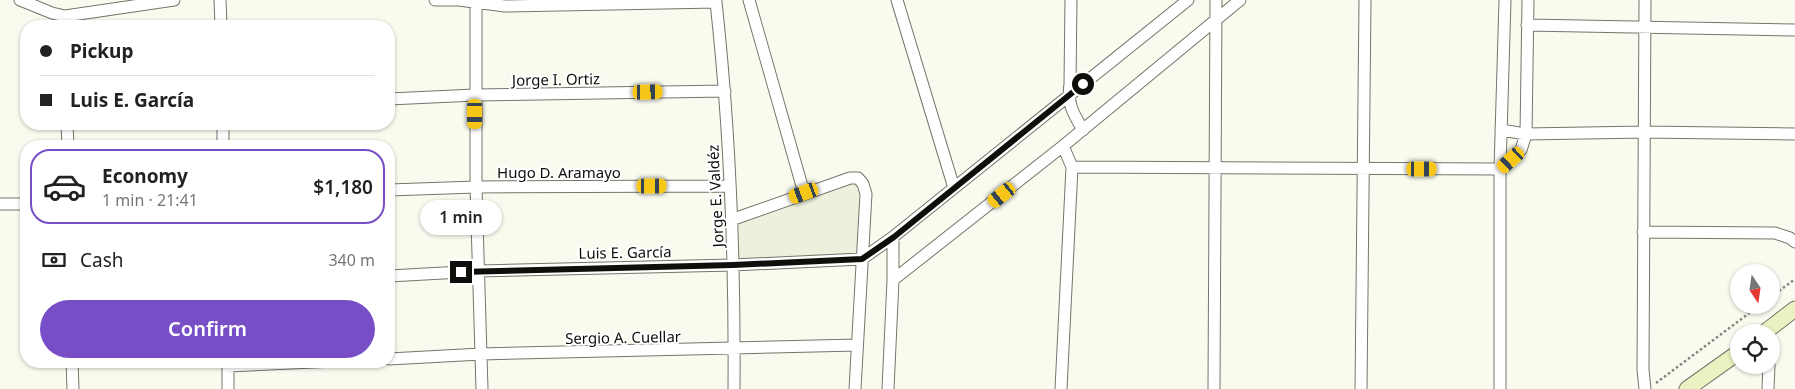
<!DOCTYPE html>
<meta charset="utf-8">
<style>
:root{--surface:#fff;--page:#f2f2f2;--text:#222;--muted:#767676;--line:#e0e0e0;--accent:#784ec7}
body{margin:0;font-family:"Noto Sans",sans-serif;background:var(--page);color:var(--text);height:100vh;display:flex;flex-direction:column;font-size:19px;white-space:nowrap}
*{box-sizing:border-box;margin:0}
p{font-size:16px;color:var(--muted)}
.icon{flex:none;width:28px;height:28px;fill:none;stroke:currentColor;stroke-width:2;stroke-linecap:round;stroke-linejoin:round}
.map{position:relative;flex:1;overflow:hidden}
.drawer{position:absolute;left:20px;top:140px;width:375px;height:228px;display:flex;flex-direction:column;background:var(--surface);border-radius:20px;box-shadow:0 1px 4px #0004}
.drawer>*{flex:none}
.banner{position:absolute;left:20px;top:20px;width:375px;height:110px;border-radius:20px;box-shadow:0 1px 4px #0004;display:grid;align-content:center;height:110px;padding:0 20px;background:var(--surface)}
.needle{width:32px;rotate:167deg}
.buttons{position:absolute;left:1730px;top:264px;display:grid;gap:10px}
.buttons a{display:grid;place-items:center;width:50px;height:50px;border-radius:50%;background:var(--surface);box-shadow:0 1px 4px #0004;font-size:25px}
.end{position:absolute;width:22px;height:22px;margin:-11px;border:6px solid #0e0f0b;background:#fff;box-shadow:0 0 0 2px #fff}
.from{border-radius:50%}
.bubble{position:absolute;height:35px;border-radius:18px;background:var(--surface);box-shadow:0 1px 4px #0004;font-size:16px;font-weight:600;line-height:35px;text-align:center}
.car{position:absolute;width:15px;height:30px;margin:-15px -8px;border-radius:6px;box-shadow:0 0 4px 1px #0007;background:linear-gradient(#f5c518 24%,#345 0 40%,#f5c518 0 76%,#345 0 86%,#f5c518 0)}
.banner b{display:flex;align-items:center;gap:18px;height:48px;font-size:19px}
.banner b+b{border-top:1px solid var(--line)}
.banner i{width:12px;height:12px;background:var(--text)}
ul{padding:9px 0 0;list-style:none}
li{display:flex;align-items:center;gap:15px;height:75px;margin:0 10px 8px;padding:0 10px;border:2px solid var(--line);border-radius:20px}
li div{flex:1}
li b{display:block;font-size:19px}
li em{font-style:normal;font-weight:600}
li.on{border-color:var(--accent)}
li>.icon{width:45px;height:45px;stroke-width:1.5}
.pay{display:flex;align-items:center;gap:12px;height:55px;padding:0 20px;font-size:19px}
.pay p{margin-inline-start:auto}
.button{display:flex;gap:10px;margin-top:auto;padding:10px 20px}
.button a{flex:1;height:58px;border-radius:30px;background:var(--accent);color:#fff;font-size:20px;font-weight:600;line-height:58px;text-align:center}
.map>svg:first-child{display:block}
.built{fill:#ecf0dc}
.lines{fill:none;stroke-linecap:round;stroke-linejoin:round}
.street-casing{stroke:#74766b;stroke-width:13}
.secondary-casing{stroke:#74766b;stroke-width:17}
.path{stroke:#85877f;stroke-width:2.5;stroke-dasharray:2.5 2.5;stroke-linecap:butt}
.street{stroke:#fff;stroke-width:11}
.secondary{stroke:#ecf1c2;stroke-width:15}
.route{stroke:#0e0f0b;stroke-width:6}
.labels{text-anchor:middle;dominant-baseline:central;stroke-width:4;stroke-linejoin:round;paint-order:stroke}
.street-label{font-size:15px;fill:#0e0f0b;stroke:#fff}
</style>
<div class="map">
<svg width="1795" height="389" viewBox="0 0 1795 389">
<rect width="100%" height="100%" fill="#f9fbef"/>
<!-- built -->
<path class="built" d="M850,179L862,184L861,258L733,264L731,220Z"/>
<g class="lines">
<defs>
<path id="street" d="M20,0L52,13L65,16L174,0
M220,0L221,26
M435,0H459L505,6L716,2
M476,0V187L482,389
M749,0L804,193
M897,0L954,188
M1071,0L1070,84C1067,104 1073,113 1083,130
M716,2C730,130 735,260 734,389
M1527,25L1795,30
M389,99L475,95L725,91
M67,124L68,146
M223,124V146
M1501,130L1526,134L1644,132L1795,134
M1072,167L1500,169L1521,150L1526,134L1528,0
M389,190L476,187L730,186
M0,204H26
M731,220L850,178H858L863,184L866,194L855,389
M1643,232L1775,233L1790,238L1795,242
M389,276L479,271L733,265L862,259L893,237L1188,0
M893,280L1063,146L1240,0
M389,359L481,354L857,345
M72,361L73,389
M228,361V389
M228,366L335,361
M888,389L893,280V237
M1061,389L1072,167L1063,146
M1214,389L1216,0
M1361,389L1365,0
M1500,389V169L1505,0
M1645,389L1643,370L1645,0
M1768,389L1769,365"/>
<path id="secondary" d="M1765,332L1795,309
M1687,389L1739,352"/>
</defs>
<!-- street casing -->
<use href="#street" class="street-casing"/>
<!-- secondary casing -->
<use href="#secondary" class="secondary-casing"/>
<!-- path -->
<path class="path" d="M1771,297L1795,279
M1656,383L1760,305"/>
<!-- street -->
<use href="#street" class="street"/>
<!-- secondary -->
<use href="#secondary" class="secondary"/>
</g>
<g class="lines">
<!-- route -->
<path class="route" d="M461,272L733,265L862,259L894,237L1083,84"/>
</g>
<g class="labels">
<!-- street labels -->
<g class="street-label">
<text transform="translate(556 79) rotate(-1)">Jorge I. Ortiz</text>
<text x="559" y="172">Hugo D. Aramayo</text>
<text transform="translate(715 196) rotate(-93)">Jorge E. Valdéz</text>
<text transform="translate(625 252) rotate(-1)">Luis E. García</text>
<text transform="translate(623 337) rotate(-1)">Sergio A. Cuellar</text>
</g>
</g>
</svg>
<div class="buttons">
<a><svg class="needle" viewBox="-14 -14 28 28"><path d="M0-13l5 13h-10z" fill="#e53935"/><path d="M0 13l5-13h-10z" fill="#767676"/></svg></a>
<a><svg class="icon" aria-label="locate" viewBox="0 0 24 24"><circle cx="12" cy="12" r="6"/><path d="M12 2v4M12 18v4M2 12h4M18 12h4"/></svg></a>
</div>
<i class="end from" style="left:1083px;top:84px"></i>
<i class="end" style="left:461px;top:272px"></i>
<div class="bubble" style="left:420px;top:200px;width:82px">1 min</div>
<i class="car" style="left:648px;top:92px;rotate:89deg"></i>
<i class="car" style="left:475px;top:114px;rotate:180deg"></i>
<i class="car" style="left:1511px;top:160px;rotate:228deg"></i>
<i class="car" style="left:1422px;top:169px;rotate:90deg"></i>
<i class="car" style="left:652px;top:186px;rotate:90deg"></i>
<i class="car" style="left:804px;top:193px;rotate:250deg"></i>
<i class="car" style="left:1002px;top:195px;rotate:231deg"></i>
<div class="banner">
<b><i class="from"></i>Pickup</b>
<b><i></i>Luis E. García</b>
</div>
<section class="drawer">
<ul>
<li class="on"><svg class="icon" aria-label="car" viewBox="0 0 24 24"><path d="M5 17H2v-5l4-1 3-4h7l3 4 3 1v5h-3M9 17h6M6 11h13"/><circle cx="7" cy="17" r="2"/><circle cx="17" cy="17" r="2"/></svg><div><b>Economy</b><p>1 min · 21:41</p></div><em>$1,180</em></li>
</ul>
<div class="pay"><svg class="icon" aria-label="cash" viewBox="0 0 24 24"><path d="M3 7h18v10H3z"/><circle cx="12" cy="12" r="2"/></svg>Cash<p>340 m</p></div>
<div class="button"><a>Confirm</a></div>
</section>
</div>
